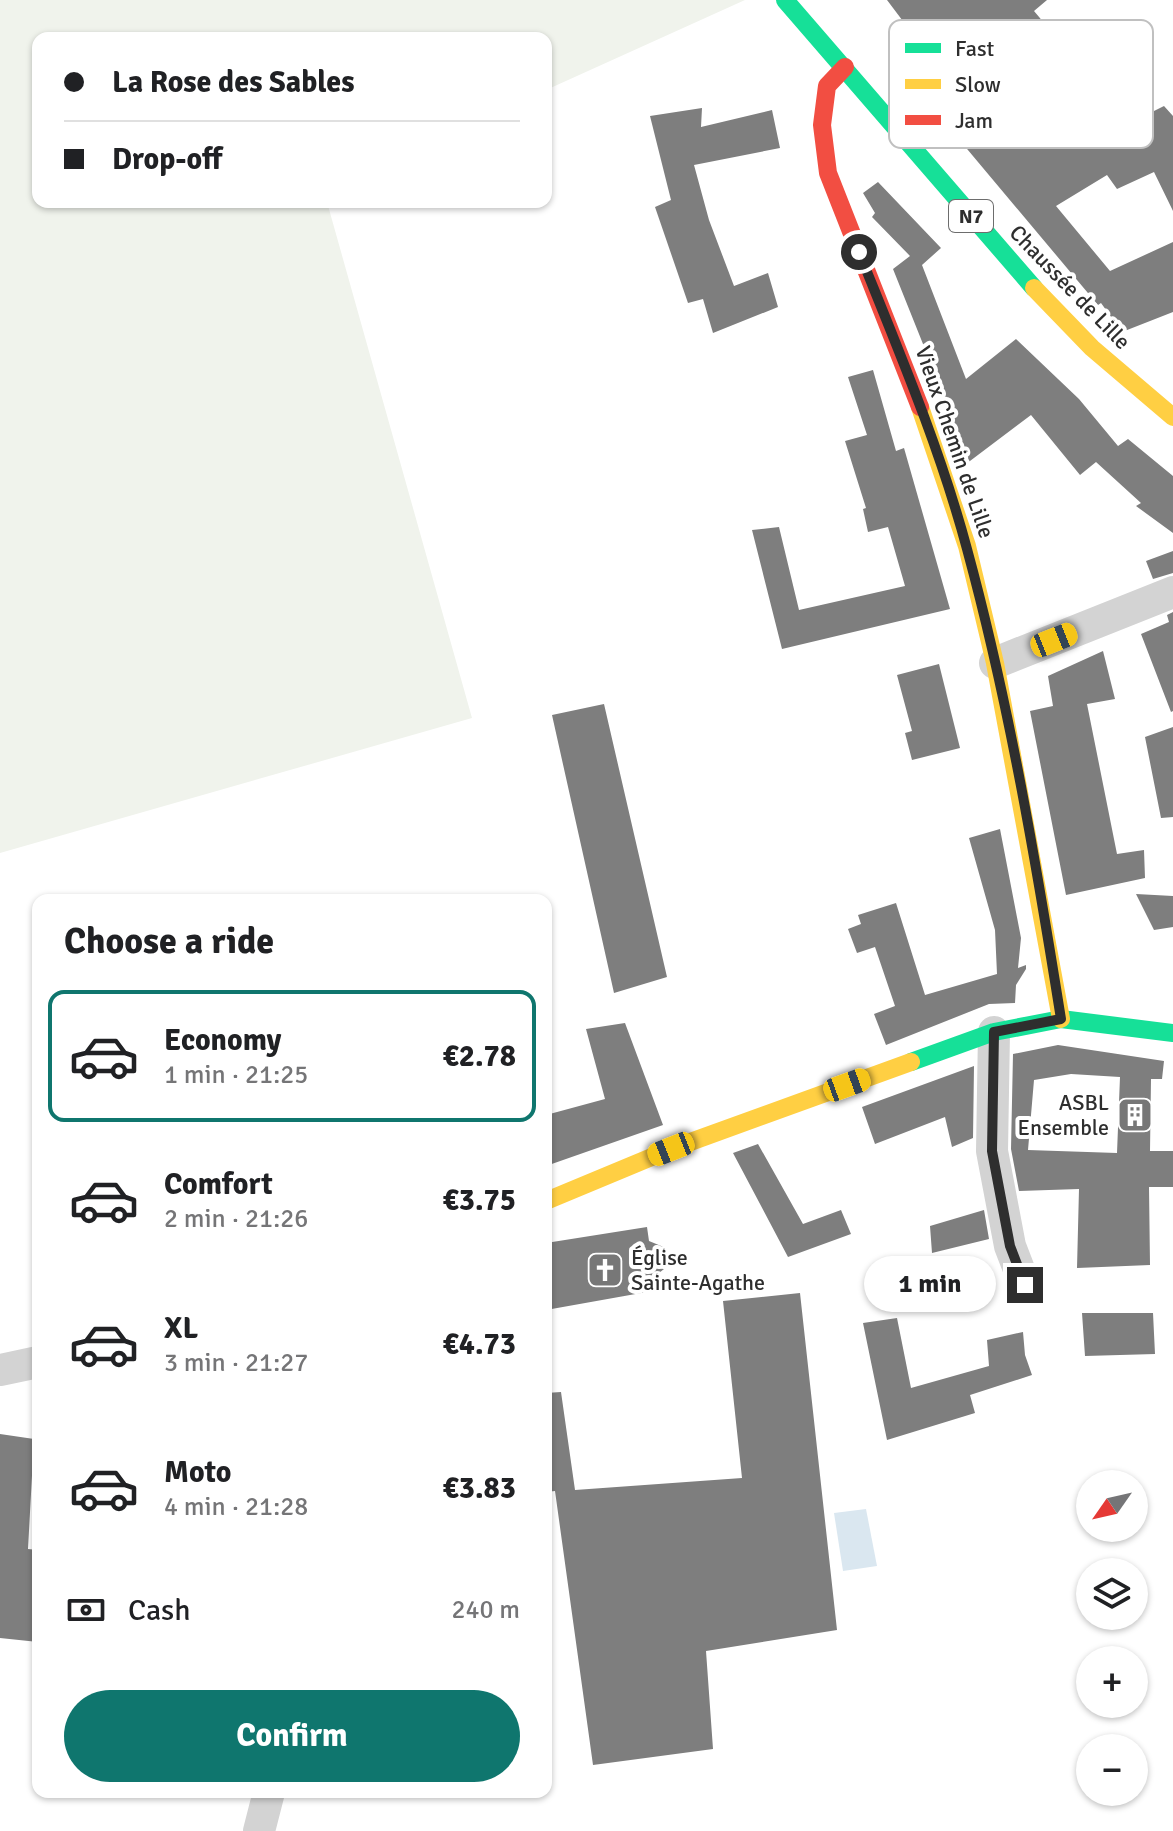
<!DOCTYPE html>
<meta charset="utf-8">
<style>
:root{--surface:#fff;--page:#f2f2f2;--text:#202124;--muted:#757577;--line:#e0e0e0;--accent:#0f766e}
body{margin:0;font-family:Signika,sans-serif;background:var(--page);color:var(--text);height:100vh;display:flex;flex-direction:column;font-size:30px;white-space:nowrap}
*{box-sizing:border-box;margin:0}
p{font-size:26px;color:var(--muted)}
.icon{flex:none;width:44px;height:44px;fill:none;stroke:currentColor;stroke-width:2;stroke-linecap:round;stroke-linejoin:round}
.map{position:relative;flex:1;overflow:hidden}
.side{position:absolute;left:32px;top:894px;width:520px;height:904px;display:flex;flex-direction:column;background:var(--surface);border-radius:16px;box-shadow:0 2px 6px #0004}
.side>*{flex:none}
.banner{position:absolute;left:32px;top:32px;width:520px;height:176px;border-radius:16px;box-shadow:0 2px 6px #0004;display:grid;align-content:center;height:176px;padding:0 32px;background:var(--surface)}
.needle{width:52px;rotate:236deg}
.fabs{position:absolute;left:1076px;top:1470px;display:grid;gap:16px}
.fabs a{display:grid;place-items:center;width:72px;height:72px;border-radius:50%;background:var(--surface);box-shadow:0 2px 6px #0004;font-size:40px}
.end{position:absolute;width:36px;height:36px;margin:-18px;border:10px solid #2e2e2e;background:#fff;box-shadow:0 0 0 4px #fff}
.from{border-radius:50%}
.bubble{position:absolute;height:56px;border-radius:28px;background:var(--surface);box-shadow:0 2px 6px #0004;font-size:26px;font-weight:700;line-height:56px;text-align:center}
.car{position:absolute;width:24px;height:48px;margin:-24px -12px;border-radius:10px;box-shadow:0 0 6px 2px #0007;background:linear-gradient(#f5c518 24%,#345 0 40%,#f5c518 0 76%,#345 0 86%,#f5c518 0)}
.banner b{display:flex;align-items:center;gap:28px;height:76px;font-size:30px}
.banner b+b{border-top:2px solid var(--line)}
.banner i{width:20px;height:20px;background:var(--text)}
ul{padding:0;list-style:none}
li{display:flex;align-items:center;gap:24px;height:132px;margin:0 16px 12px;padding:0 16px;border:4px solid transparent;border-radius:16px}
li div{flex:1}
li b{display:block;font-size:30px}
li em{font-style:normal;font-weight:700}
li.on{border-color:var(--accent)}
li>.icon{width:72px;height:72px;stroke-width:1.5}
h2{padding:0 32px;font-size:36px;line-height:96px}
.pay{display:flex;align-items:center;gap:20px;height:88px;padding:0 32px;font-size:30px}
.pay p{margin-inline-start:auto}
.action{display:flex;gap:16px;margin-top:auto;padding:16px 32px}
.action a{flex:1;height:92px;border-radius:48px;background:var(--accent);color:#fff;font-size:32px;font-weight:700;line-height:92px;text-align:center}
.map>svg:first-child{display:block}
.green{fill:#f0f3ec}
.water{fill:#dae7f0}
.building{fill:#7e7e7e;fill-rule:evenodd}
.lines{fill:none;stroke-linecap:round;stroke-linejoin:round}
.street{stroke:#d3d3d3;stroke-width:32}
.fast{stroke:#16e098;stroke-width:18}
.slow{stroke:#ffcf43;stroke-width:18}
.jam{stroke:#f24e42;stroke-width:18}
.route{stroke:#2e2e2e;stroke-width:10}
.labels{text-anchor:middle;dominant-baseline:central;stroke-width:8;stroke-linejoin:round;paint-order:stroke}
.shield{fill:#fff;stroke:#6d6d6d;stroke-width:2}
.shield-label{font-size:20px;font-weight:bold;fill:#2e2e2e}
.street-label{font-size:22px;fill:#2e2e2e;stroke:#fff}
.poi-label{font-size:22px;fill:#2e2e2e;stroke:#fff;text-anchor:end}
.key{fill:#fff;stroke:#c0c0c0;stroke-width:2}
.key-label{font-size:22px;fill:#2e2e2e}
</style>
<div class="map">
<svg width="1173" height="1831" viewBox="0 0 1173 1831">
<rect width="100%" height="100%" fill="#fff"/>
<!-- green -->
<path class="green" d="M0,0H745L546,90V38H38V202H327L472,718L0,853Z"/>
<!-- water -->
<path class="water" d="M866,1509L877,1566L843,1571L834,1513Z"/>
<!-- building -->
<path class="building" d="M887,0H1047L1034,11L1077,62L1049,74L1014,28L928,98L909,75L930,57Z
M1046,76L1094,141L1164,106L1173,116V211L1154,172L1117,189L1107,175L1056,206L1110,271L1173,242V312L1122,332L1101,303L1098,305L952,131L998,99Z
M702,108L701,127L772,110L780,148L694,165L709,220L734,286L768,273L778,307L713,333L703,299L688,303L655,207L671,200L650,116Z
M878,182L941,248L922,265L966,379L1016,339L1079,399L1118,446L1128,439L1173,476V533L1136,506L1141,503L1096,462L1080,475L1031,415L966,464L935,374L893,269L910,256L872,217L875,213L863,193Z
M873,370L896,451L904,448L950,609L782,649L752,530L779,527L799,610L905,586L888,527L868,532L863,509L866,508L845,441L867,435L848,377Z
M1173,551V573L1153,579L1146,561Z
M1173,612V711L1171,712L1141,634L1169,622L1167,615Z
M1103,651L1115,699L1087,704L1117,854L1144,850L1145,878L1066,895L1030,711L1053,706L1048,676Z
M939,664L960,748L912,760L905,733L912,731L897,675Z
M604,704L667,977L614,993L552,715Z
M1173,727V817L1161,818L1145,737Z
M1000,829L1021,938L1018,968L1026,965V969L1016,985L1015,1003L989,1004L886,1045L874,1014L895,1006L875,947L857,953L848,929L861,924L858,915L896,903L925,995L997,974L995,930L969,838Z
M1136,894L1173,896V927L1154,930Z
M625,1023L663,1125L546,1166V1115L605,1099L586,1029Z
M1058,1045L1164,1061L1162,1079H1151L1150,1151H1173V1187H1149L1150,1265L1077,1268L1079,1189L1019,1191L1011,1149L1013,1054ZM1071,1074L1120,1077L1117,1153L1028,1150L1034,1080Z
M974,1066L973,1138L952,1147L945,1117L875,1144L862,1107Z
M758,1144L803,1224L841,1210L851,1234L788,1257L733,1153Z
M984,1210L989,1239L932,1253L930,1226Z
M647,1227L649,1241L666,1248L669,1265L654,1277L658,1290L546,1310V1243Z
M800,1293L837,1630L706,1651L713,1749L593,1765L555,1491L546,1492V1393L561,1392L575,1490L742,1478L723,1301Z
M1082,1313H1153L1155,1354L1085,1356Z
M897,1318L911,1388L989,1366L987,1340L1023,1332L1025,1355L1032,1375L970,1395L975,1413L887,1440L863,1323Z
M0,1434L34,1439L28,1549L38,1550V1642L0,1638Z"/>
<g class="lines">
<!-- street -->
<path class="street" d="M995,663L1173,592
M994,1032L992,1151L1010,1246L1025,1285
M0,1370L38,1362
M259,1831L269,1792"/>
<!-- fast -->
<path class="fast" d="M785,0L1034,288
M911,1062L994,1032L1061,1019L1173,1033"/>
<!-- slow -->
<path class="slow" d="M1034,288L1092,348L1173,417
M920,407L967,546L995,663L1061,1019
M546,1201L671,1149L911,1062"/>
<!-- jam -->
<path class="jam" d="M845,67L827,86L822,125L828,173L920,407"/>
</g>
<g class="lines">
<!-- route -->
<path class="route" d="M859,252C898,349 940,448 967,549C1009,703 1036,862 1061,1019L994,1032L992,1151L1010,1246L1025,1285"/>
</g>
<!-- icons -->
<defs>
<symbol id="building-square" viewBox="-11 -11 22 22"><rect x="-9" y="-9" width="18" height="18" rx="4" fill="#777" stroke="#fff"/><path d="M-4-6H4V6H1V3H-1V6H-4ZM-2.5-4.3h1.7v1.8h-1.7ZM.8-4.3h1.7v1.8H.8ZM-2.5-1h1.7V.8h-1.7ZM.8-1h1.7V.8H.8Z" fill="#fff"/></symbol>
<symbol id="church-square" viewBox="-11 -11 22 22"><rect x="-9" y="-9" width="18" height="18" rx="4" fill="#777" stroke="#fff"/><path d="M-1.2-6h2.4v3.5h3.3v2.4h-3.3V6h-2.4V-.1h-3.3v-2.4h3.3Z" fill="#fff"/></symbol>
</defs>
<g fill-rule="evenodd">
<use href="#building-square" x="1115" y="1095" width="40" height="40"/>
<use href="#church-square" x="585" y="1250" width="40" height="40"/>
</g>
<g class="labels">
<!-- shield labels -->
<rect class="shield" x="949" y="200" width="44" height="32" rx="6"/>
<g class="shield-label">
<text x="971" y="216">N7</text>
</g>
<!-- street labels -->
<g class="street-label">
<text transform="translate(1070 287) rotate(46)">Chaussée de Lille</text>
<text transform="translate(955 442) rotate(71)">Vieux Chemin de Lille</text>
</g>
<!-- poi labels -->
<g class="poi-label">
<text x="1109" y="1102">ASBL<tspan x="1109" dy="25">Ensemble</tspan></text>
<text x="631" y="1257" text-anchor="start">Église<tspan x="631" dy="25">Sainte-Agathe</tspan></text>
</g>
</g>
<!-- legend -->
<rect x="889" y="20" width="264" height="128" rx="12" class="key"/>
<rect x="905" y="43" width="36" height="10" fill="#16e098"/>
<rect x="905" y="79" width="36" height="10" fill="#ffcf43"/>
<rect x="905" y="115" width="36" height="10" fill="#f24e42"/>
<g class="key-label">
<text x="955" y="56">Fast</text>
<text x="955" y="92">Slow</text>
<text x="955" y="128">Jam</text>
</g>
</svg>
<div class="fabs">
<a><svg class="needle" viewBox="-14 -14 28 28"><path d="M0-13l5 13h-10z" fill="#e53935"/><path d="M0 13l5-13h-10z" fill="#757577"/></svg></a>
<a><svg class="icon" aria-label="layers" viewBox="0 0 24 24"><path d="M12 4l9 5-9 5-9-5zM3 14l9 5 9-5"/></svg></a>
<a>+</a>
<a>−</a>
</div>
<i class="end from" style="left:859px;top:252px"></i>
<i class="end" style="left:1025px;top:1285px"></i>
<div class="bubble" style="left:864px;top:1256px;width:132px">1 min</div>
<i class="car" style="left:1054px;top:640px;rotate:68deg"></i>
<i class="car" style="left:847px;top:1085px;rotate:70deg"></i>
<i class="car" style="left:671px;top:1149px;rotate:248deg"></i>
<div class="banner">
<b><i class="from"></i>La Rose des Sables</b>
<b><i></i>Drop-off</b>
</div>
<section class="side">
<h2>Choose a ride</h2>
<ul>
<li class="on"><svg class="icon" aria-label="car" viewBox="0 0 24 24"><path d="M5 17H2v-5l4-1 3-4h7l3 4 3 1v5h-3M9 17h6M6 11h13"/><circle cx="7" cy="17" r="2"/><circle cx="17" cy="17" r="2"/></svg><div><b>Economy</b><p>1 min · 21:25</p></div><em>€2.78</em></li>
<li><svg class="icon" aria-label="car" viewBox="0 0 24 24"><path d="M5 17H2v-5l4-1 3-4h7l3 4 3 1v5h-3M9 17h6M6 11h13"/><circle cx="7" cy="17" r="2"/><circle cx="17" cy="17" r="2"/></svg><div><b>Comfort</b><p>2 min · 21:26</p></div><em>€3.75</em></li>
<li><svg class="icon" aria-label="car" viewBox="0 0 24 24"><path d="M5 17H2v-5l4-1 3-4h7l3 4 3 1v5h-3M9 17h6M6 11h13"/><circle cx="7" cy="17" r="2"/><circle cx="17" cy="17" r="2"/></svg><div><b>XL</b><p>3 min · 21:27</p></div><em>€4.73</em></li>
<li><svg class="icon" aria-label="car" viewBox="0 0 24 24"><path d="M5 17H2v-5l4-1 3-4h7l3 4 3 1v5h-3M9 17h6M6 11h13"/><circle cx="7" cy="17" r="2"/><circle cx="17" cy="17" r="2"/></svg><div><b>Moto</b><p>4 min · 21:28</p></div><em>€3.83</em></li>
</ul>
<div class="pay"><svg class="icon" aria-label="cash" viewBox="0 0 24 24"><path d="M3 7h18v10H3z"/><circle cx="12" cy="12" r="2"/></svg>Cash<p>240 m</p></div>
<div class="action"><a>Confirm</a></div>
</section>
</div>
